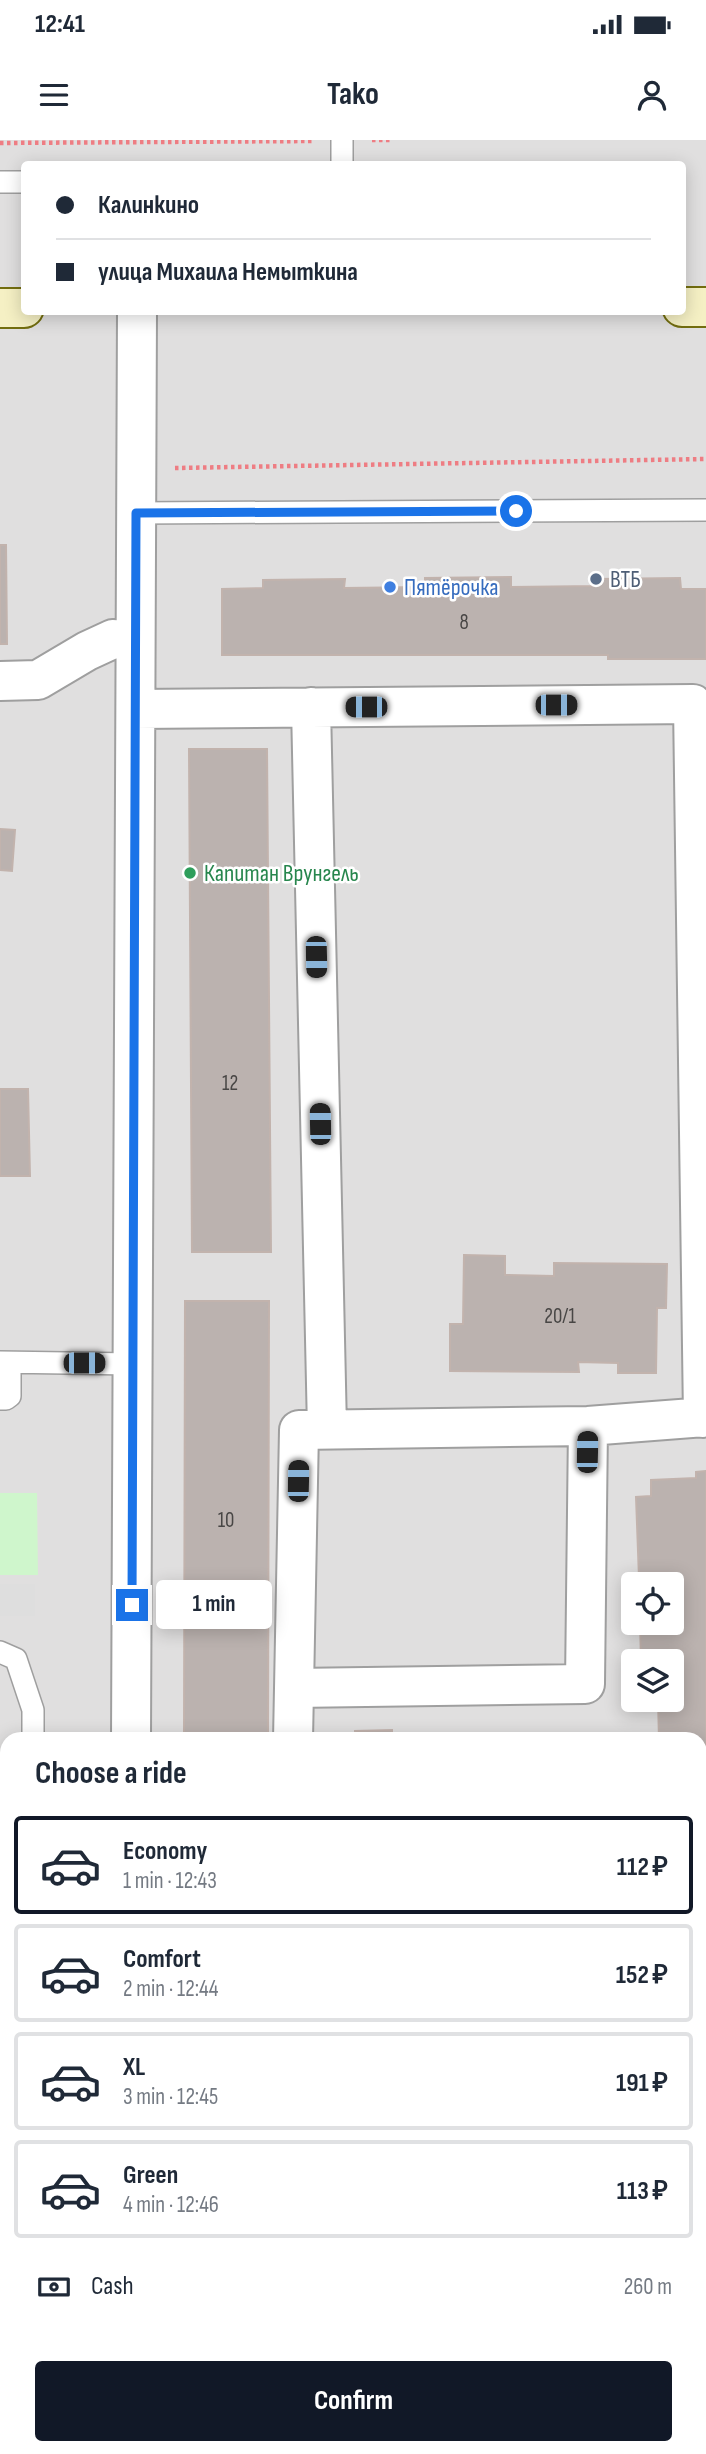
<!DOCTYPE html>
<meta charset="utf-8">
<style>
:root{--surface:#fff;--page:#f6f6f7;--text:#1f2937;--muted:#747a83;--line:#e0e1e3;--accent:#111827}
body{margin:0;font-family:"Sofia Sans Condensed",sans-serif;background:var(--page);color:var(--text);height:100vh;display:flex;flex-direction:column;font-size:26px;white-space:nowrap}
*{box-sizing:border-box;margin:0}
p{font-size:23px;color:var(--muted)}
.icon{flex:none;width:38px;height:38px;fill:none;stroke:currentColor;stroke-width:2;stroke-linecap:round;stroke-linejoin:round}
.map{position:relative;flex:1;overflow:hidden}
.sheet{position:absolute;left:0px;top:1592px;width:707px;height:723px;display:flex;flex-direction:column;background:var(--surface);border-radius:21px 21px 0 0;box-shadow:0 4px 18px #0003}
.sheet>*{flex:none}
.guide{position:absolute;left:21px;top:21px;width:665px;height:154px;border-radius:7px;box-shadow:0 4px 18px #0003;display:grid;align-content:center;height:154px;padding:0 35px;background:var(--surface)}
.buttons{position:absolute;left:621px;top:1432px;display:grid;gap:14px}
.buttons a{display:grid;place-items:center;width:63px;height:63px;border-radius:7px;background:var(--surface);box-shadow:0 4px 18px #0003;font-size:35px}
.end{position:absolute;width:32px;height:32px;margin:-16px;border:9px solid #1a73e8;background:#fff;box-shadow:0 0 0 4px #fff}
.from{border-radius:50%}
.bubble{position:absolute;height:49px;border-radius:7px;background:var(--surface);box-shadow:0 4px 18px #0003;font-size:23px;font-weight:700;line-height:49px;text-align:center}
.car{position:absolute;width:21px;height:42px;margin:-21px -10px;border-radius:9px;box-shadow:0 0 5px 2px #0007;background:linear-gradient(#222 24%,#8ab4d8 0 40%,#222 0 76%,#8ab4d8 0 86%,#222 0)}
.guide b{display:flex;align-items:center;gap:24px;height:66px;font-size:26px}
.guide b+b{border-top:2px solid var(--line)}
.guide i{width:18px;height:18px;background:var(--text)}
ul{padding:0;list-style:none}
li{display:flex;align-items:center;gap:21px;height:98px;margin:0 14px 10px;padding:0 21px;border:4px solid var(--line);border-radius:7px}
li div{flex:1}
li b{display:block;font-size:26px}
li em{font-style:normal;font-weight:700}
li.current{border-color:var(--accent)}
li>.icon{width:63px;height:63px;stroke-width:1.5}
h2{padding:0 35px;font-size:32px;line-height:84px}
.pay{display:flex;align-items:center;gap:18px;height:77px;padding:0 35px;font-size:26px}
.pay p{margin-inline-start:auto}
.button{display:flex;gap:14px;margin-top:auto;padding:14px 35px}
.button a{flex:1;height:80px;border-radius:7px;background:var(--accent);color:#fff;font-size:28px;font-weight:700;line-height:80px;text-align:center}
.status{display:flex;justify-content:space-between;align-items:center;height:49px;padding:0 35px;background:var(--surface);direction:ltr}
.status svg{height:19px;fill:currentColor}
header{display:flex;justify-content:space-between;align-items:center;height:91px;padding:0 35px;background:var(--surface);font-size:32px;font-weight:700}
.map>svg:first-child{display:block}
.residential{fill:#e0dfdf;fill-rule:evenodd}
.education{fill:#fdf9e7}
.park{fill:#cff6cc}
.parking{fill:#dedede}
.building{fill:#bbb2af;stroke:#c2b3ad;stroke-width:2}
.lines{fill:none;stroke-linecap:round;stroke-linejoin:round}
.lane-casing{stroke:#9f9f9f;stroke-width:24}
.street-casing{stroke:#9f9f9f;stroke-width:42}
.secondary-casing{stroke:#736e0f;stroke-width:42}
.path{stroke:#ee7d83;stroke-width:4.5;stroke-dasharray:3.5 3.5;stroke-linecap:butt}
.lane{stroke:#fff;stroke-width:21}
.street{stroke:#fff;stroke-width:38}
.secondary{stroke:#f5f0c4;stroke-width:38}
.route{stroke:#1a73e8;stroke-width:9}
.service-dot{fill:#5c6f8a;stroke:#fff;stroke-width:2.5}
.shop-dot{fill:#3f7fe0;stroke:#fff;stroke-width:2.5}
.leisure-dot{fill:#2e9e5b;stroke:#fff;stroke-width:2.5}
.labels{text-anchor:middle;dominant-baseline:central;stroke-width:5;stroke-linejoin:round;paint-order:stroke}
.number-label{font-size:21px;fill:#484645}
.service-label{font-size:24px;fill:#4e5e75;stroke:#fff;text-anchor:start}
.shop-label{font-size:24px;fill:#366cbe;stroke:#fff;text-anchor:start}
.leisure-label{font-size:24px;fill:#27864d;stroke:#fff;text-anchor:start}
</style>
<div class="status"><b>12:41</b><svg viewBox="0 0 49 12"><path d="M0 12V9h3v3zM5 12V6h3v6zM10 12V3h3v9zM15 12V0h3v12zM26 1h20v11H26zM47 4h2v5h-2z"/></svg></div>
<header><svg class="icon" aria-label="menu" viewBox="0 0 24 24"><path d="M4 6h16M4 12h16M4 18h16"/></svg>Tako<svg class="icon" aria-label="person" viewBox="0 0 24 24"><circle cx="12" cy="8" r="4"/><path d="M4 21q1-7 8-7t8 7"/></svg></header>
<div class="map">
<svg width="706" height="2314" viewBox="0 0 706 2314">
<rect width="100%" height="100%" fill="#f1eeea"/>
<!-- residential -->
<path class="residential" d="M0,0H706V2314H0ZM24,24H682V172H24ZM634,1444H672V1482H634ZM634,1521H672V1559H634ZM7,1600H700V2308H7Z"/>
<!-- education -->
<path class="education" d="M0,1947H7V2308H86V2314H0Z"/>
<!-- park -->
<path class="park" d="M0,1353H37L38,1435H0Z"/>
<!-- parking -->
<path class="parking" d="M0,1444H35V1476H0Z
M0,1688H7V1719H0Z"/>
<!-- building -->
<path class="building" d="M0,405H6L7,504H0Z
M511,437V447L596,446V439L680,438L681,449H706V519H608V515H222V449L263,448V440L345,439L344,448L425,447V438Z
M189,609H267L271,1112H192Z
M0,689L15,690L12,731L0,730Z
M0,949H28L30,1036H0Z
M464,1115L505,1116V1135L554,1136V1123L667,1124L666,1168H657L656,1233H618V1223L578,1222L579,1232L450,1231V1184H463Z
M185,1161H269L268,1600H184Z
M706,1331V1699L700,1700V1600H659L658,1559H672V1521H641L640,1482H672V1444H654V1437L639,1438L636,1357L651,1356V1340L696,1338V1332Z
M392,1590V1600H355V1591Z
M700,1864H706V2024H700Z
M0,2188L7,2204V2218L3,2220L7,2229V2277L0,2280Z
M418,2308H501V2314H418Z"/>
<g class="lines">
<defs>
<path id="lane" d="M342,24V0
M0,42H24
M136,373L706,370
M0,1222L133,1224
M0,1259H6L10,1256V1223
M0,1512L16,1519L33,1570V1600
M0,1681L7,1678
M700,1827H706
M0,2040H7
M3,2314L15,2308
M578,2314V2308"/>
<path id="street" d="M0,541L38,540L87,511L113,499
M311,567L327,1289
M136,569L693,564L703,1278
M294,1548L585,1544L588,1286
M131,1600L137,172
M293,1600L299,1290L588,1286L706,1277
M700,1736H706
M0,1780H7"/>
<path id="secondary" d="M682,167H706
M0,168H24"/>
</defs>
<!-- lane casing -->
<use href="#lane" class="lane-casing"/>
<!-- street casing -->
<use href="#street" class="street-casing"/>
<!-- secondary casing -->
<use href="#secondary" class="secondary-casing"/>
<!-- path -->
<path class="path" d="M372,0H390
M0,3L314,1
M175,328L706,319"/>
<!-- lane -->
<use href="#lane" class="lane"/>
<!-- street -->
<use href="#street" class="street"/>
<!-- secondary -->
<use href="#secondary" class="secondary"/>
</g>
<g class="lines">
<!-- route -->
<path class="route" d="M132,1465L136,373L516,371"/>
</g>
<!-- markers -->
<circle class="service-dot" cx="596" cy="439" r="7"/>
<circle class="shop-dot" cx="390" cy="447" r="7"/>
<circle class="leisure-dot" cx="190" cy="733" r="7"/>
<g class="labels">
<!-- number labels -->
<g class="number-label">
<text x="464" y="482">8</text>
<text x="230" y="943">12</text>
<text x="560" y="1176">20/1</text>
<text x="226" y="1380">10</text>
</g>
<!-- service labels -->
<g class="service-label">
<text x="610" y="439">ВТБ</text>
</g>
<!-- shop labels -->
<g class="shop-label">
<text x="404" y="447">Пятёрочка</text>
</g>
<!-- leisure labels -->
<g class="leisure-label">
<text x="204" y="733">Капитан Врунгель</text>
</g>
</g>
</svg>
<div class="buttons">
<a><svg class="icon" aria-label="locate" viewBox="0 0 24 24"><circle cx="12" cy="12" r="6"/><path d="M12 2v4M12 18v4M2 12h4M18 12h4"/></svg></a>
<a><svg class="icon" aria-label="layers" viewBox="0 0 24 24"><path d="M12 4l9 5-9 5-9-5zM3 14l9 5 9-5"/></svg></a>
</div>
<i class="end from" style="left:516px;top:371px"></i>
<i class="end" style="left:132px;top:1465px"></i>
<div class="bubble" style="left:156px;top:1440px;width:116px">1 min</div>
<i class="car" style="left:556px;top:565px;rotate:90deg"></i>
<i class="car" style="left:366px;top:567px;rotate:270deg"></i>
<i class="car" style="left:316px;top:817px;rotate:179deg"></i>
<i class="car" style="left:320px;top:984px;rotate:359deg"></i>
<i class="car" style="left:84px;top:1223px;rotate:90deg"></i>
<i class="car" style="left:587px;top:1312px;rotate:1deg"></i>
<i class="car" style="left:298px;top:1341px;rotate:1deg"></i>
<div class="guide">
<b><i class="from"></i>Калинкино</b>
<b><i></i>улица Михаила Немыткина</b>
</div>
<section class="sheet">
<h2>Choose a ride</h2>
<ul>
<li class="current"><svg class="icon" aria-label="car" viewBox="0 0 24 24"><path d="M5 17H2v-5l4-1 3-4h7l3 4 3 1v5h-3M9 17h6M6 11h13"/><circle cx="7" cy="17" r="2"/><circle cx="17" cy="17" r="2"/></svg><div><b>Economy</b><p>1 min · 12:43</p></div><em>112 ₽</em></li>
<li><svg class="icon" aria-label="car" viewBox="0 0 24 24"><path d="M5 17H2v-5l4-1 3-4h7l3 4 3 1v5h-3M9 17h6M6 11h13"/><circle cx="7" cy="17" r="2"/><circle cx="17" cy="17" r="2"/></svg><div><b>Comfort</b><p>2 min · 12:44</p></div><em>152 ₽</em></li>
<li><svg class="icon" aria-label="car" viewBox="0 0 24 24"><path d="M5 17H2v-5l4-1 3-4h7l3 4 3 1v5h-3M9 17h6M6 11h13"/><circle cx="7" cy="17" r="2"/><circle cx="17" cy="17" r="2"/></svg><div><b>XL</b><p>3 min · 12:45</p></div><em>191 ₽</em></li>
<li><svg class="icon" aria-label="car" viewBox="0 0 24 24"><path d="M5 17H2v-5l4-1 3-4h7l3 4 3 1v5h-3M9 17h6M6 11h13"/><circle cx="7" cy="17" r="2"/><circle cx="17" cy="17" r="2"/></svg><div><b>Green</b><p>4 min · 12:46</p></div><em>113 ₽</em></li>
</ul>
<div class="pay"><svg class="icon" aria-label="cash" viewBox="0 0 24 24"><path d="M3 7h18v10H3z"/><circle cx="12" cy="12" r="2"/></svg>Cash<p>260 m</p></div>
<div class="button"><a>Confirm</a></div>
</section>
</div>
